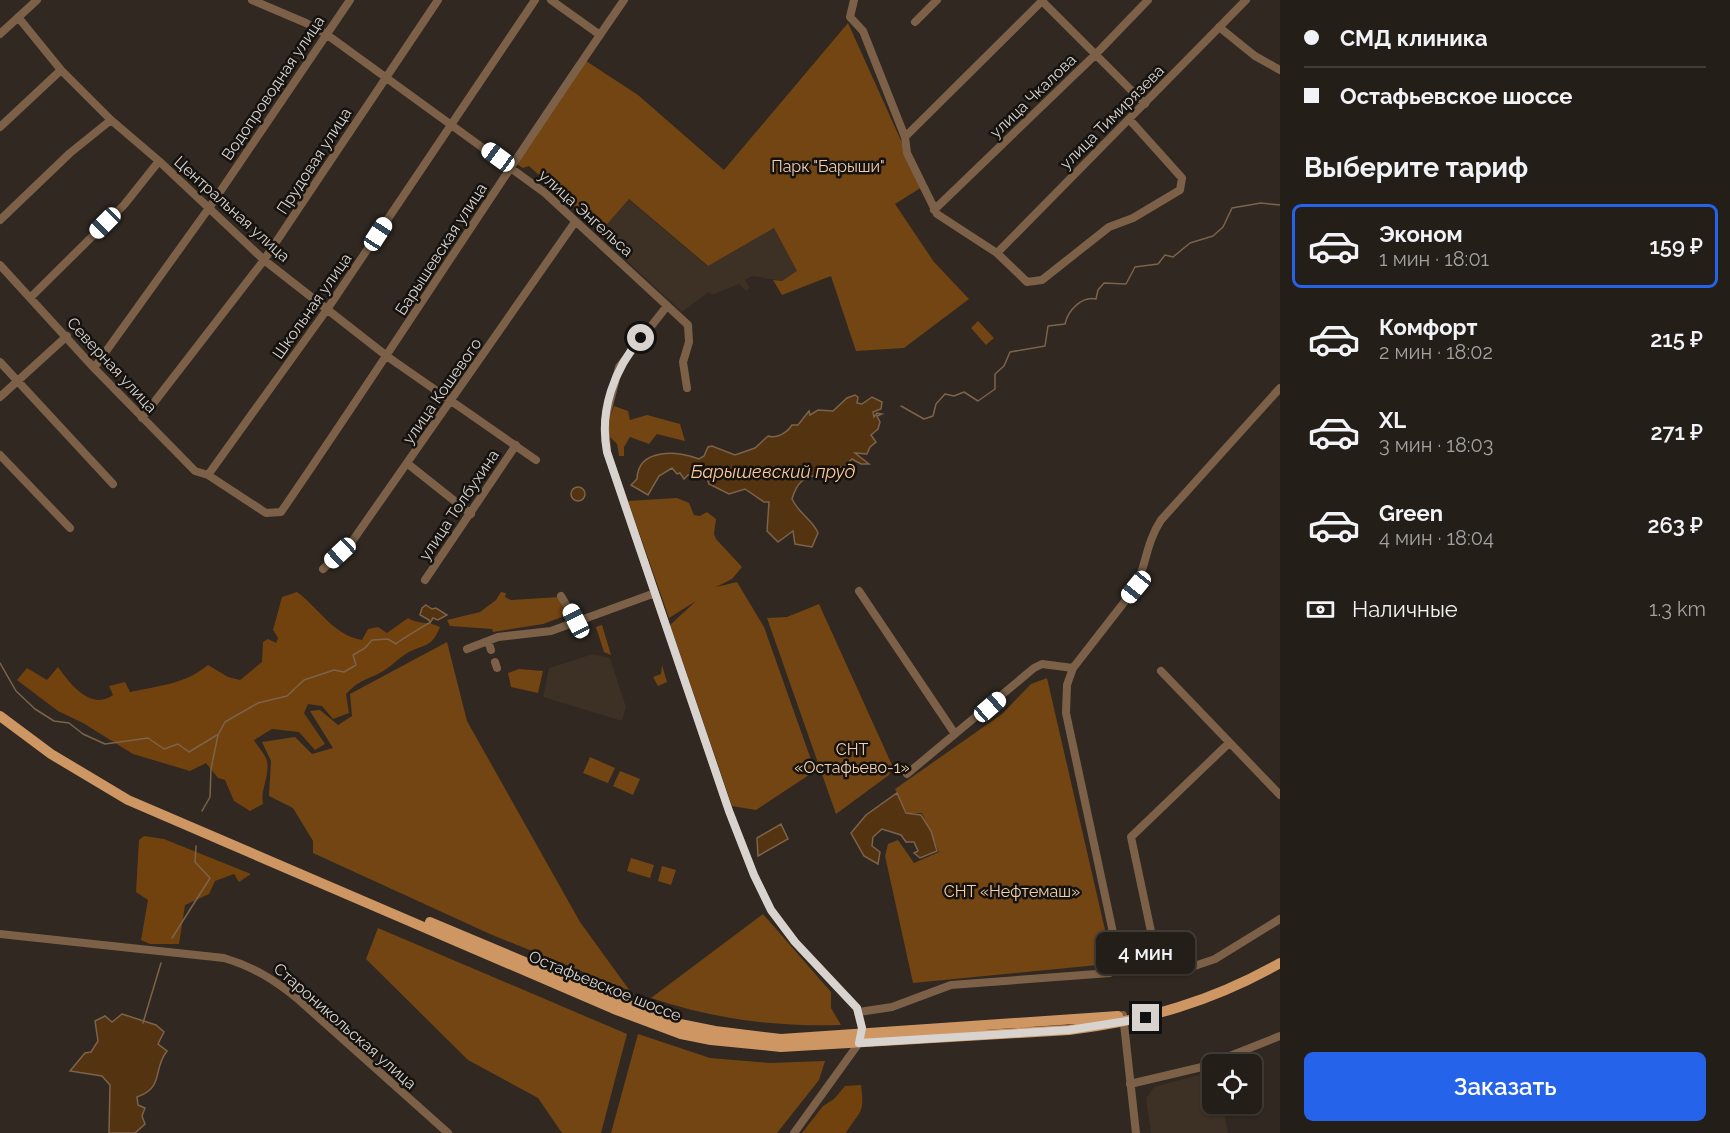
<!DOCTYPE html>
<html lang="ru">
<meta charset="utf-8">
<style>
:root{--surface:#241e19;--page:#302b26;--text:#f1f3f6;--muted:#a3a2a2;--line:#413c38;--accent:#2563eb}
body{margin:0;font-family:Raleway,sans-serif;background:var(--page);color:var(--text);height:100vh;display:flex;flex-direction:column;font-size:22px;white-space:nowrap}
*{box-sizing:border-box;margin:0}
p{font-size:20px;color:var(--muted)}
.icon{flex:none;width:33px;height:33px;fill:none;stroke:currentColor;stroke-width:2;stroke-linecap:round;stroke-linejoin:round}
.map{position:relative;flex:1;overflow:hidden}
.side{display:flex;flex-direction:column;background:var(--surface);width:450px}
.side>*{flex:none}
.hud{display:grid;align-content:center;height:132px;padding:0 24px;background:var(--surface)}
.buttons{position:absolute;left:1202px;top:1054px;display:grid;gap:12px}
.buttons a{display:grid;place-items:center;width:60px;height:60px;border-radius:9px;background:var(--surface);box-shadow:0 2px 4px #0004,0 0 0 2px var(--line);font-size:30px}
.end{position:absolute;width:27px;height:27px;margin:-14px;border:8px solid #d8d3ce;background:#111;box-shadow:0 0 0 3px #111}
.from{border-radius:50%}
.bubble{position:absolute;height:42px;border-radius:9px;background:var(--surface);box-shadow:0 2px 4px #0004,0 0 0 2px var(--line);font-size:20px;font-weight:600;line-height:42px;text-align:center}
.car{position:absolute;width:18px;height:36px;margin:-18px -9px;border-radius:8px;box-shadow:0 0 4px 2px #0007;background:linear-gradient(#fff 24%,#345 0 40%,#fff 0 76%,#345 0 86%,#fff 0)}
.hud b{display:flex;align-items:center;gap:21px;height:57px;font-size:22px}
.hud b+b{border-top:2px solid var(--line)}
.hud i{width:15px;height:15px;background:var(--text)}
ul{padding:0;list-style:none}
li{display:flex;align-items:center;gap:18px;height:84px;margin:0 12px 9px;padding:0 12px;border:3px solid transparent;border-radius:9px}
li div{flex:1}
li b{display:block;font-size:22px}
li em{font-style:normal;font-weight:600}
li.active{border-color:var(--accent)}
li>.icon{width:54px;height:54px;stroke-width:1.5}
h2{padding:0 24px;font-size:27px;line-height:72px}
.pay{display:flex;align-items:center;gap:15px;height:66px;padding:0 24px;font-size:22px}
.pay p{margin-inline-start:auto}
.button{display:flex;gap:12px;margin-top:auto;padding:12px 24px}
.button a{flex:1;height:69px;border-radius:9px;background:var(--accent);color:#fff;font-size:24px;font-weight:600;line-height:69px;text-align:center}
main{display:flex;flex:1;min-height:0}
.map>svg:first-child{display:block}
.built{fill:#3d3024}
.green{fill:#734513}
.forest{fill:#71420e}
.water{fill:#543311;stroke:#7c634a;stroke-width:1.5}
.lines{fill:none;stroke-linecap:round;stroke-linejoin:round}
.stream{stroke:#7c634a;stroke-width:1.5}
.minor{stroke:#7c6148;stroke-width:8}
.major{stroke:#cd9662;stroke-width:10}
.route{stroke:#d8d3ce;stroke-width:8}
.labels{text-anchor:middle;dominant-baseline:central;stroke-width:5;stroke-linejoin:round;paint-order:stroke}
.street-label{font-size:16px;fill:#d8d3ce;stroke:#15120f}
.park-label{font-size:16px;fill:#f3d0b1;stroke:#15120f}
.water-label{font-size:18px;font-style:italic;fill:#feca9b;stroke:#15120f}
</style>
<main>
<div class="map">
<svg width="1280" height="1133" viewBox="0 0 1280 1133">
<rect width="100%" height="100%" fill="#302821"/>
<!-- built -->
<path class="built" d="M628,199L707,266L774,228L798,272L782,281L752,276L745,280L750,288L746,291L739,284L712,295L709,292L682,312L598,234Z
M593,654L610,658L626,707L622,721L543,697L549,668Z
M1212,1071V1104H1223L1228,1133H1151L1146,1098L1154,1087Z"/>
<!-- green -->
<path class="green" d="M848,23L922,187L895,204L934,262L969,299L904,348L856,351L831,276L782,295L773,280L782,281L797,271L774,228L708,266L629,199L601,231L529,166L523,168L515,163L586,61L638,95L724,170Z
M978,321L994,338L986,345L971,328Z
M614,406L628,411L630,420L647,415L680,424L685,441L657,434L649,444L630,437L624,447V456H619L617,444L608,435L609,421Z
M677,498L689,503L694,515L700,516L707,512L716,519L714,534L716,539L742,567L732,579L716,587L737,582L764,627L815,771L756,810L732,806L670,625L696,601L669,618L628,501Z
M501,592L506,593L505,597L511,600L560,597L570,614L543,624L493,632L492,629L450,626L447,620L480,612L496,600Z
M819,604L892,765L889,775L836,814L767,618L787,617Z
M602,625L611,655L604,652L596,627Z
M447,642L467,721L580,922L630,991L490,934L313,853V841L293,808L269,796L271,761L262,742L295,737L312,754L333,748L310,711L320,710L338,725L352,716L350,694Z
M662,665L667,682L658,686L653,677L661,674Z
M519,669L543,671L538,693L511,687L508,673Z
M1047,678L1111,956L1108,964L913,983L885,856L888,844L898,840L914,863L939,852L922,813H907L895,789L1002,714L1031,684Z
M590,757L615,768L608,783L583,773Z
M620,771L640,779L633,795L613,786Z
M631,858L654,865L650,878L627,871Z
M662,866L676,870L671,885L658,881Z
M763,914L831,992V1008L841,1025C775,1027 714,1019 651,998Z
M378,928L627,1034L601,1133H562L538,1098L468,1060L366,959Z
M638,1034L710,1058L770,1063L825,1061L819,1080L777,1133H611Z"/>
<!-- forest -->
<path class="forest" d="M297,592C320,609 333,635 362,640L368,629L378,627L387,633L408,618C419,625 429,621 440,627C431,648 427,643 409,652C398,658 389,669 378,674C361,682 360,680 346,694L349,713L333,719L322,706L308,704L304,713L325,744L315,750L299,732L272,729L254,740C258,747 265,754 267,761C270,776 260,790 263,804L250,811L234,801L225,780L218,778L206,763L190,771L133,754L83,723L58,711L17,680L27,668L47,680L58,667C70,684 91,711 113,695L109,686L125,682L130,692C157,686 186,684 208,665L228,677L240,680L262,662L263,642L268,639L276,643L278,638L273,630L282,597Z
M144,836L164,839L251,874L239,882L234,874L215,881L209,894L185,905L179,944H150L141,940L148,900L136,892L139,840Z
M861,1085C865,1115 860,1110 846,1133H802L823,1106L834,1099L845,1086Z"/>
<!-- water -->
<path class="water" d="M855,395L858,397L857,403L862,404L872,397L882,402L881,409L873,412L874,417L877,413L882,414L877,416L880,422L878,429L871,435L876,442L870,447L867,454L855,453L869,464H861L852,459L844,467C841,466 806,478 802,481C796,486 794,492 792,499C799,514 813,520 818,533L812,547L795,544L793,531L778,542L767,531L769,502H764L745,489L729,494L709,484L705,474L688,475L684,479L680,473L677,474L672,468L659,476L648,495L631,485L637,479C638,447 680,451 699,459L704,456L708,447L712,446L735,455L755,448L768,436C776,439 787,433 792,425H798L809,411L810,415L818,410L833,411L847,398Z
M571 494a7 7 0 1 1 14 0a7 7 0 1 1-14 0Z
M426,605L432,609L436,608L447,615L438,620L433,618L430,623L429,620L420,615L422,608Z
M897,793L906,813L921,815L931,831L937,851L920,858L914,853L918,851L914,842H906L901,835L882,829L873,837L872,846L880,852L878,864L864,856L851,833L866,815Z
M781,824L788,839L758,856L757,838Z
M122,1014L156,1025L164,1032L158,1044L167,1051C152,1070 165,1087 137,1097L138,1105L145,1108L142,1116L145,1124L135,1133H109L110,1085L102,1076L70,1071L85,1053L91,1052L98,1041L95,1021L105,1016L112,1022Z"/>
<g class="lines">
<!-- stream -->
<path class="stream" d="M901,406L924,419L933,416L936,404L945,394L954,396L964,392L978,401L995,389V374L1004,366L1010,352L1045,346L1048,326L1065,324C1068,310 1082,296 1096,299L1098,290L1104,283L1126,284L1135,267L1158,264L1165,255L1173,257L1190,243L1213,236L1223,227L1232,208L1261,203L1280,205
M0,663L16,691L35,709L54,721L69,723L83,734L105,744L148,738L164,749L178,744L189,752L217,735
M202,811L210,797L211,769L218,735L225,722L258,703L287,696L304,680L334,670L344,672L356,665L353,655L365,648L372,640L388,639L396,644C397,642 427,624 429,623
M172,938L210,878L195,862L196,846
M143,1023L161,963"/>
<!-- minor -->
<path class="minor" d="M252,0L306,23L326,34L545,193L688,325L689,342L683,362L687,388
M551,0L600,35
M854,0L850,17L863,31L905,137L907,153L937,214L997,253L1027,282L1042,280L1109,227L1133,218L1180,190L1182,178L1129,119
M1041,0L1145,104
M18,17L61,70L111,120L159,161L264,260L388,357L536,460
M915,22L937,0
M1219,27L1255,56L1280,70
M0,34L37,0
M0,127L61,70
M905,137L1043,0
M934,210L1095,55L1148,0
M0,220L70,153L111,120
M997,253L1246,0
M0,265L94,368L195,471L208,475L266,513L281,512C397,343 507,169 624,0
M30,298L124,205L159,161
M667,306L619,367L605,421L607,452L729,811L754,875L771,910L795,942L857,1008L862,1028L859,1043L794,1133
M0,362L113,484
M94,368L209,208L350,0
M0,397L67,336
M142,418L264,260L438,0
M0,455L70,528
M408,464L471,514
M208,475L328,308L535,0
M323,569L351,543L575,222
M425,580L516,445
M859,591L955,734
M561,596L576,621
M488,641L491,650
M467,649L498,637L551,631L655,593
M495,662L497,668
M1161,671L1280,795
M1229,743L1131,837L1156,955L1166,968L1177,972L1215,959L1280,919
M907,774L1034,668L1042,664L1073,668
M0,934L224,958C254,967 275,980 299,1000L448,1133
M859,1012L892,1007L951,985L1110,973L1116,970L1118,956L1066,713L1067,685L1073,668L1136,587C1146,564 1147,541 1161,520L1280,388
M1123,1015L1136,1133
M1130,1084L1202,1067L1280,1036"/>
<!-- major -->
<path class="major" d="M0,716L51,754L128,800L614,1009L681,1034L711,1040L781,1047L1069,1030C1145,1021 1213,1001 1280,963
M430,922L615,1000L680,1024L715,1031L781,1039L1118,1016"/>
</g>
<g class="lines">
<!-- route -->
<path class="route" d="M641,338C614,369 599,411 607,452L729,811L754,875L771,910L795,942L857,1008L862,1028L859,1043L1069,1030L1146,1018"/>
</g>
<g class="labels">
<!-- street labels -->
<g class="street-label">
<text transform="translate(273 88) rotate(-56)">Водопроводная улица</text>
<text transform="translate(1033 96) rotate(-44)">улица Чкалова</text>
<text transform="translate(1112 117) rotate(-45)">улица Тимирязева</text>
<text transform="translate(314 161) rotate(-57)">Прудовая улица</text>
<text transform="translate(232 209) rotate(42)">Центральная улица</text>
<text transform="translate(586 213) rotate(42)">улица Энгельса</text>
<text transform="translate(441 249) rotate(-57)">Барышевская улица</text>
<text transform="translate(312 306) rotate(-55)">Школьная улица</text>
<text transform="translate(112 365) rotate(47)">Северная улица</text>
<text transform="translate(442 391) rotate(-55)">улица Кошевого</text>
<text transform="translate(459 505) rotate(-56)">улица Толбухина</text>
<text transform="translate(605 986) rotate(22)">Остафьевское шоссе</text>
<text transform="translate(345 1026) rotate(41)">Староникольская улица</text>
</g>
<!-- park labels -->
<g class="park-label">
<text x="828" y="166">Парк "Барыши"</text>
<text x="852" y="749">СНТ<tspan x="852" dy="18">«Остафьево-1»</tspan></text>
<text x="1012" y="891">СНТ «Нефтемаш»</text>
</g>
<!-- water labels -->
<g class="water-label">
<text x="773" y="471">Барышевский пруд</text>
</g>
</g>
</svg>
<div class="buttons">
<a><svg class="icon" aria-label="locate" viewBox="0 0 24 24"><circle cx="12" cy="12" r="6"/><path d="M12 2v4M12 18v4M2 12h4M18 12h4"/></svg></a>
</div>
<i class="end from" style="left:641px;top:338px"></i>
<i class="end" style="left:1146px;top:1018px"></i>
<div class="bubble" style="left:1096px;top:932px;width:99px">4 мин</div>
<i class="car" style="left:498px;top:157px;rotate:306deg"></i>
<i class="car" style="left:105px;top:223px;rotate:225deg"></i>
<i class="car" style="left:378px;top:234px;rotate:33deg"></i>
<i class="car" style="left:340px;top:553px;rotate:227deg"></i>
<i class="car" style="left:1136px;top:587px;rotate:219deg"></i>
<i class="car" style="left:576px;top:621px;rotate:333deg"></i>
<i class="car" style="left:990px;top:707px;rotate:49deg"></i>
</div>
<section class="side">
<div class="hud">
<b><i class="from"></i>СМД клиника</b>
<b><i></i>Остафьевское шоссе</b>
</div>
<h2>Выберите тариф</h2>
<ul>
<li class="active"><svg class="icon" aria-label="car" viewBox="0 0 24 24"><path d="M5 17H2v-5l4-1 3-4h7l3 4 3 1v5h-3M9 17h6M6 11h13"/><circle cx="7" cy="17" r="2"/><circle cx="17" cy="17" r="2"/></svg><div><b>Эконом</b><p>1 мин · 18:01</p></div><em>159 ₽</em></li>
<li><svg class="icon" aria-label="car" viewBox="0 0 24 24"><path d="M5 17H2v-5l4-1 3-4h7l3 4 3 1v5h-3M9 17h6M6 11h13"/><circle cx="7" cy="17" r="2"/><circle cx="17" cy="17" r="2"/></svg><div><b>Комфорт</b><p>2 мин · 18:02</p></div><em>215 ₽</em></li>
<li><svg class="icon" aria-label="car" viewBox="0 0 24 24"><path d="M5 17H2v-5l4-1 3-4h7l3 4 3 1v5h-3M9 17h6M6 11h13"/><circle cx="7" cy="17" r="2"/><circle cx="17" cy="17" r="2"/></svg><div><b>XL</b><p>3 мин · 18:03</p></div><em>271 ₽</em></li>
<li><svg class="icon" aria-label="car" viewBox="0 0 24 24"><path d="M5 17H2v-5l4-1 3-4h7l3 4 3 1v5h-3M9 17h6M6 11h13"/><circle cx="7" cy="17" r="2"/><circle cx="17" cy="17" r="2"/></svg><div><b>Green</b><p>4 мин · 18:04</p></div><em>263 ₽</em></li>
</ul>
<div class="pay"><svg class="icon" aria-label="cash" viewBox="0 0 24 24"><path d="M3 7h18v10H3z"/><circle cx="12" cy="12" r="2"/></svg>Наличные<p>1.3 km</p></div>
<div class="button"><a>Заказать</a></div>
</section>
</main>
